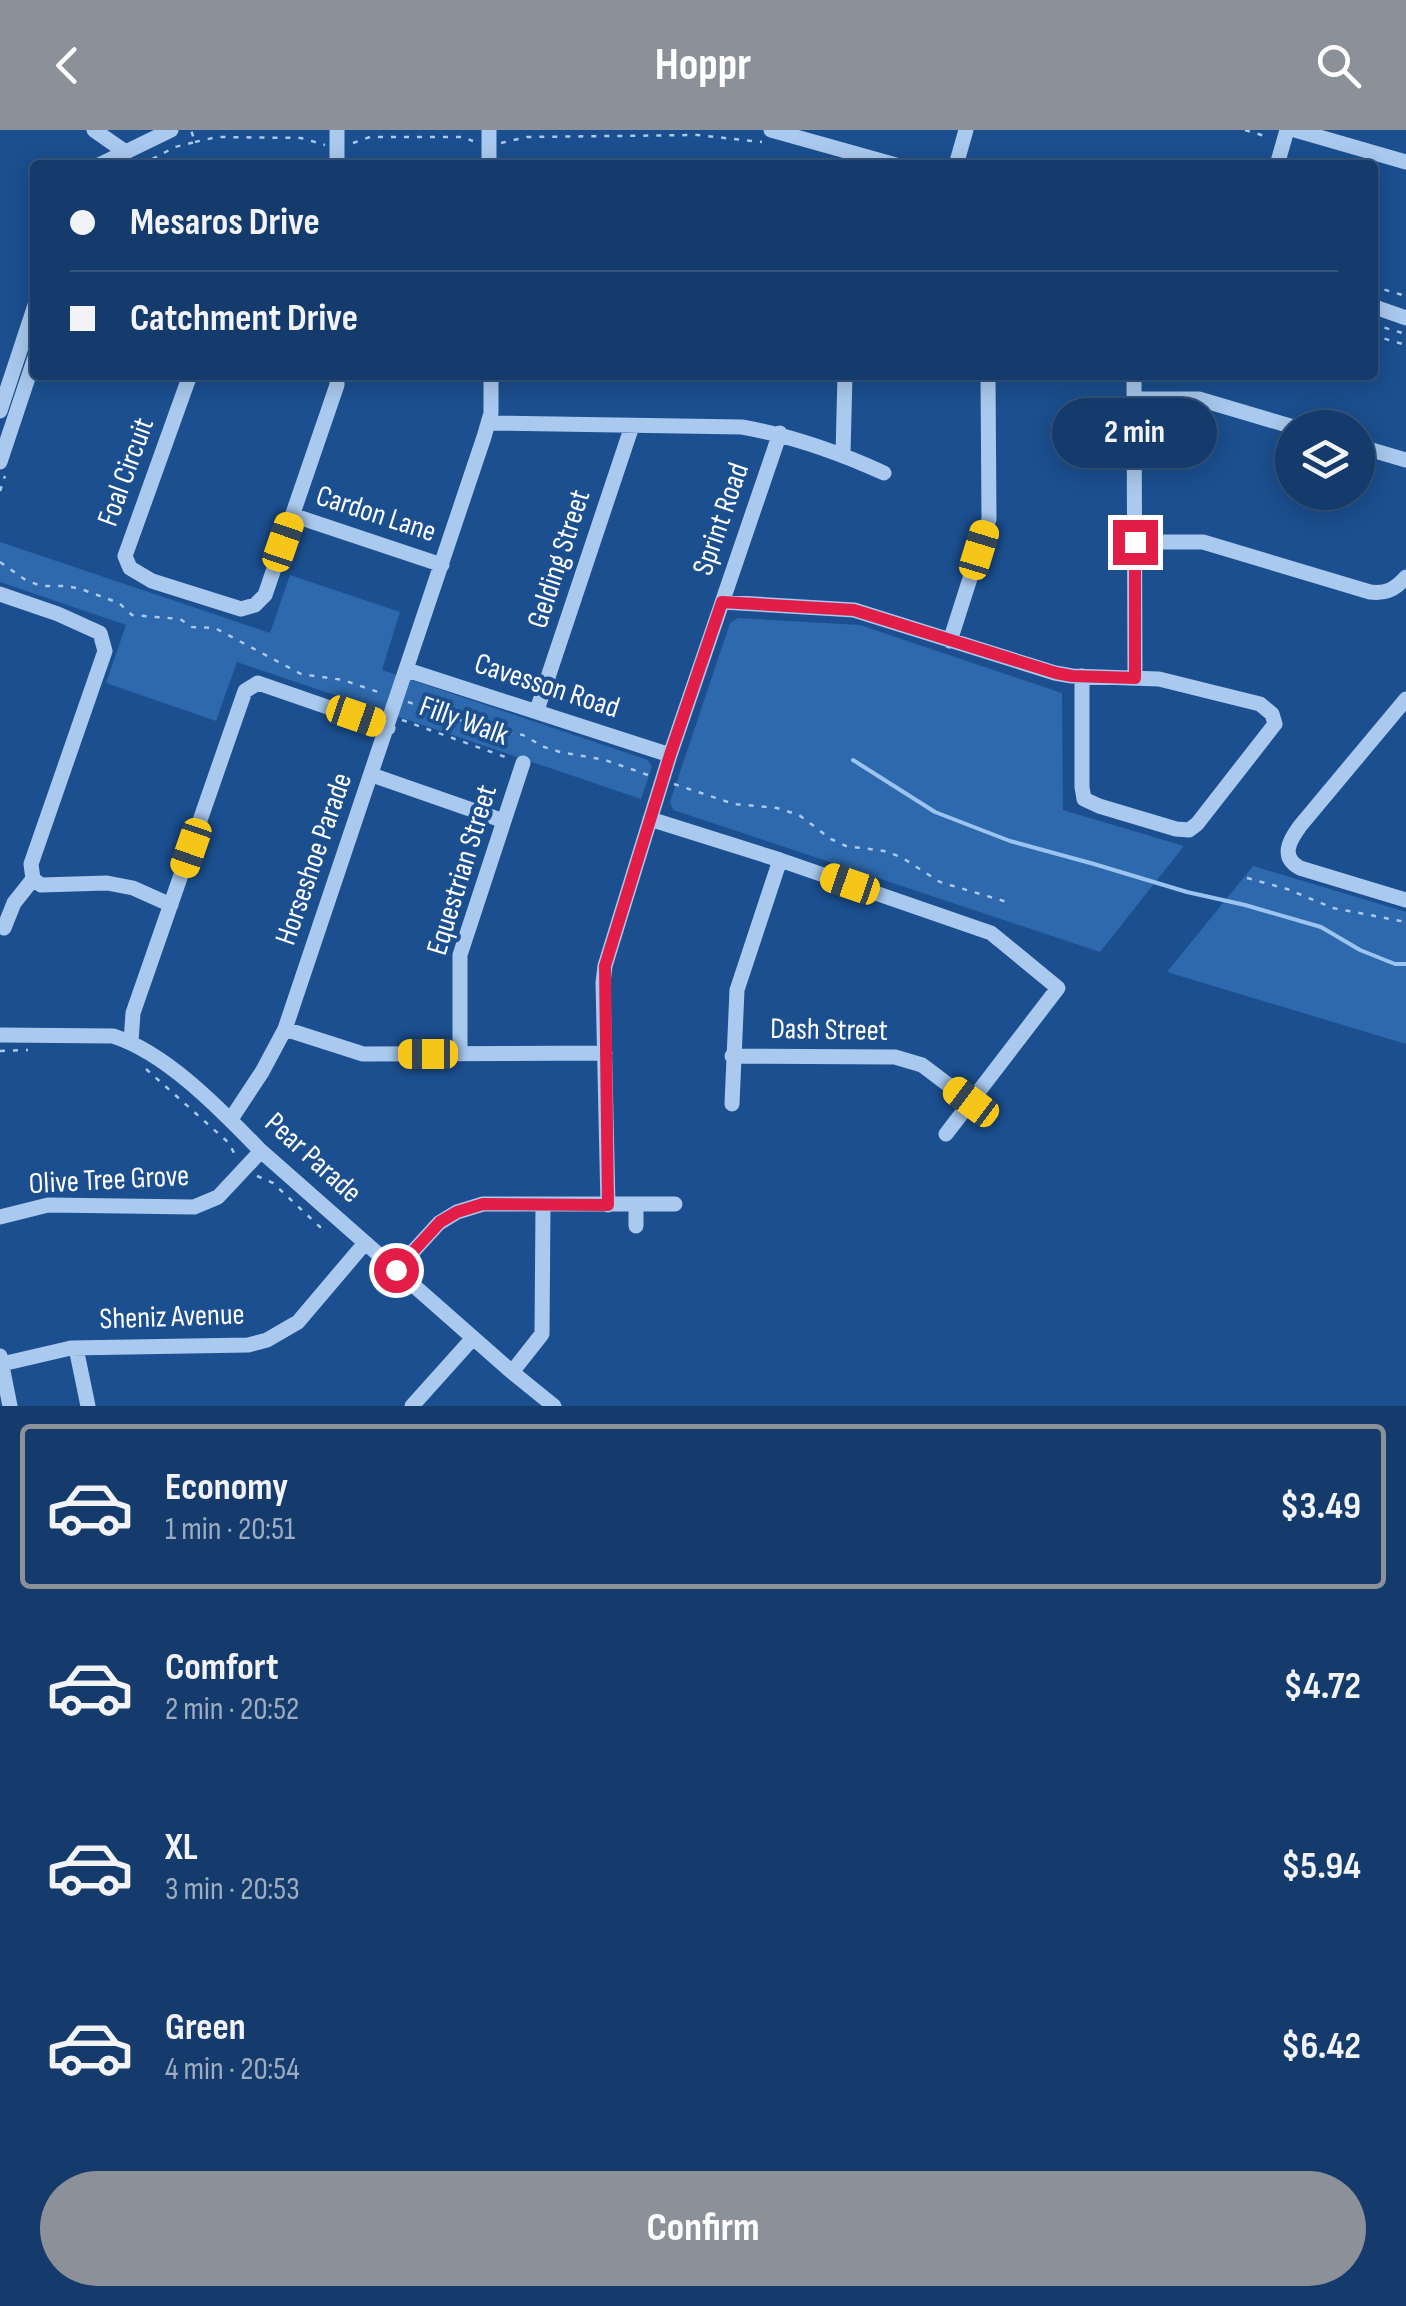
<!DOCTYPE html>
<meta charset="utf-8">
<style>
:root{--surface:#143b6b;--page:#1d4271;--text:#f1f3f6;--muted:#9dadc1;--line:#33557e;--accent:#8c9099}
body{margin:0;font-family:"Sofia Sans Condensed",sans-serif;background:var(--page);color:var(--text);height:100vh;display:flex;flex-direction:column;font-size:38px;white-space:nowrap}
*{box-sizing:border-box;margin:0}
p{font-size:32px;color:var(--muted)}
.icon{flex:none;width:55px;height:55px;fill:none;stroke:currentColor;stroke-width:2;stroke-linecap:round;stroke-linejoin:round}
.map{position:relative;height:1276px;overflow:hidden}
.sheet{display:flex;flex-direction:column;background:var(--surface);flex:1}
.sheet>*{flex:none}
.banner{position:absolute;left:30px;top:30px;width:1348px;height:220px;border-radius:10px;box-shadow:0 5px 25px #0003,0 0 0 2px var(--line);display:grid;align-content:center;height:220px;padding:0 40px;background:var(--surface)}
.controls{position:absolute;left:1275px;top:280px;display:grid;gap:20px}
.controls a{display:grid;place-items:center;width:100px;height:100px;border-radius:50%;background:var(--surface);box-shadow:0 5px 25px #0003,0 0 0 2px var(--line);font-size:50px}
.end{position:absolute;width:45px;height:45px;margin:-22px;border:12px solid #e11d48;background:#fff;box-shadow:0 0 0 5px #fff}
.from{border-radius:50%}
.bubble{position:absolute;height:70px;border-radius:35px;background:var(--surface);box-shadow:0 5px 25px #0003,0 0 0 2px var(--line);font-size:32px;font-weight:700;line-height:70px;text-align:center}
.car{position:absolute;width:30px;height:60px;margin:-30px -15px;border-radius:12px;box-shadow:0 0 8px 2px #0007;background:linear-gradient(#f5c518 24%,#345 0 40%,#f5c518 0 76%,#345 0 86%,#f5c518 0)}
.banner b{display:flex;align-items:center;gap:35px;height:95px;font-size:38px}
.banner b+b{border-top:2px solid var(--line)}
.banner i{width:25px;height:25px;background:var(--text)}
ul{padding:18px 0 0;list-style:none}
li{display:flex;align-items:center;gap:30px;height:165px;margin:0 20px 15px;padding:0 20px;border:5px solid transparent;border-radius:10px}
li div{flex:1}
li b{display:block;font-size:38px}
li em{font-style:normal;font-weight:700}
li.on{border-color:var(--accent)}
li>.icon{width:90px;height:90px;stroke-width:1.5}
.button{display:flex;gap:20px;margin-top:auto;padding:20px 40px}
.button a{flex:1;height:115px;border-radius:60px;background:var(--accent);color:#fff;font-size:40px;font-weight:700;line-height:115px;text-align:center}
header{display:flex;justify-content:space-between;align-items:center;height:130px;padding:0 40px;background:var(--accent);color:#fff;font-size:45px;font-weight:700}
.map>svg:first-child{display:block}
.green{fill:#2e69ad}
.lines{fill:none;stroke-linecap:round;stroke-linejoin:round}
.stream{stroke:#9cc4f0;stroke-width:4}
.path{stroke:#a9c9ee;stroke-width:2.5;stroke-dasharray:5 8;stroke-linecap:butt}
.minor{stroke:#a9c9ee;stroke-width:15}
.route{stroke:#e11d48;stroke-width:12}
.labels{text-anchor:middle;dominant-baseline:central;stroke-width:8;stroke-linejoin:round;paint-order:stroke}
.street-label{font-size:30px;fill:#fff;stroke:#1b4f8f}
</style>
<header><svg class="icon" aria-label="back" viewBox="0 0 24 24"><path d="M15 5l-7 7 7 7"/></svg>Hoppr<svg class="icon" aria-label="search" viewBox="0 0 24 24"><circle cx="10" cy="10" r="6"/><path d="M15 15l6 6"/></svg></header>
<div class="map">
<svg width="1406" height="1276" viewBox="0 0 1406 1276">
<rect width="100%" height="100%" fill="#1b4f8f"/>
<!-- green -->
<path class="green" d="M0,412L270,503L290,445L400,482L382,540L648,630L652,637L641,669L237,532L216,591L106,553L126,495L0,452Z
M738,488L860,495L1062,563L1063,680L1184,716L1100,822L673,680L670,672L730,493Z
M1253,736L1406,782V914L1167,842Z"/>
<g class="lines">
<!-- stream -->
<path class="stream" d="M853,630L935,682L1010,711L1094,734L1187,762L1245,775L1321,797L1360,820L1395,834H1406"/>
<!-- path -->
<path class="path" d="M1245,0L1268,7
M195,12L217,7L301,8L325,15
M353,13L370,7H462L473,11
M501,13L527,7L697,5L762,12
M141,35L175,17L195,12L191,0
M1372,156L1406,166
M1372,194L1406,204
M1372,205L1406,215
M0,361L5,346
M0,432L27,451L42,456H66L81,459L119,473L132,485L180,489L192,497L215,498L301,544L343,550L381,563
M408,572L481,597L523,605L544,617L560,622L605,630L648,645
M402,590L508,628
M674,654L734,674L777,678L799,685L831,709L846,716L884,721L901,727L940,752L1007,772
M1247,748L1287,759L1333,778L1406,792
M0,921L28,920
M146,939L229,1013L236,1027
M257,1046L273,1053L320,1097L324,1094"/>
<!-- minor -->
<path class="minor" d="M94,0L124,21
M489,0V35
M771,0L896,35
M1295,0L1406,32
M99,35L171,0
M337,35V0
M956,35L966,0
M1277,35L1287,0
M1372,176L1406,188
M190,245L125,426L130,438L152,451L241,479L255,475L265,465L337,255V245
M1134,245L1135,548
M1134,269H1199L1297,298
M0,281L35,175
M488,293L742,297C793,306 838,322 884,343
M1358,316L1406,330
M843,324L845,245
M0,332L35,227
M292,385L442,435
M1135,412H1203L1370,462C1387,464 1395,459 1406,447
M0,464L58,484L100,503L105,521L31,734L33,749L41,755L107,753L133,758L171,775
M722,472L854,480L1055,543L1072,546L1159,549L1260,574L1272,584L1275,594L1197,694L1189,700L1176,699L1099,676L1084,669L1082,657V546
M950,511L989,389L988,245
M407,540L670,625
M1406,569L1300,696C1289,711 1280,727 1300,738L1406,770
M537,580L632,296
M372,645L504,691
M650,689L780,730L991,803L1058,858L946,1004
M4,798L14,773L33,749
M285,899L363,924L605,923
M0,905L113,906C167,923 222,981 261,1021L512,1242L554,1276
M131,912L133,883L245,561L258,553L388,598
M460,924V825L523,633
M732,926L895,927L922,935L971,972
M732,974L737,860L780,730
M231,989L262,942L285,899L484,307L491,283V245
M608,1075L603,853L605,836L670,625L780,303
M636,1075V1096
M0,1087L48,1075L194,1077L218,1067L261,1021
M396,1140L439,1093L457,1082L483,1074H675
M76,1218L88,1276
M0,1226L10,1276
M2,1234L71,1218L248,1215L267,1210L298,1192L365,1113
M512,1242L542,1204L543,1075
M412,1276L473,1208"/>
</g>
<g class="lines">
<!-- route -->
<path class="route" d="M396,1140L440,1092L457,1082L483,1074L608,1075L605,836L670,625L722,472L854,480L1056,543L1072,546L1135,548V412"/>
</g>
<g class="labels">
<!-- street labels -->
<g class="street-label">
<text transform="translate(126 342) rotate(-70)">Foal Circuit</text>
<text transform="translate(376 384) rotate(18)">Cardon Lane</text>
<text transform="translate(721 389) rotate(-71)">Sprint Road</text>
<text transform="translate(559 429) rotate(-72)">Gelding Street</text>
<text transform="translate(547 556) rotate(18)">Cavesson Road</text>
<text transform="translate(464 591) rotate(20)">Filly Walk</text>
<text transform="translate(314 729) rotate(-71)">Horseshoe Parade</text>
<text transform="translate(462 740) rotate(-73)">Equestrian Street</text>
<text transform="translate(829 900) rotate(1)">Dash Street</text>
<text transform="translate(313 1028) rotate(42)">Pear Parade</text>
<text transform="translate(109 1050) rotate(-3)">Olive Tree Grove</text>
<text transform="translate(172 1187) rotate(-2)">Sheniz Avenue</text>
</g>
</g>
</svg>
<div class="controls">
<a><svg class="icon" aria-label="layers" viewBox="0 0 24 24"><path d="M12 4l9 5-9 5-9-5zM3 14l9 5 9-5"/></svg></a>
</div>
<i class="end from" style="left:396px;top:1140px"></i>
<i class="end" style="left:1135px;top:412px"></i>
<div class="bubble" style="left:1052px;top:268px;width:165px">2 min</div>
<i class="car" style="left:283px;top:412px;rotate:19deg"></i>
<i class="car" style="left:979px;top:420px;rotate:17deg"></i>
<i class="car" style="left:356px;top:586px;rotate:109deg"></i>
<i class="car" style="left:191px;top:718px;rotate:199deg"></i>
<i class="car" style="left:850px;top:754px;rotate:289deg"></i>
<i class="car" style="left:428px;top:924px;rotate:270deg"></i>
<i class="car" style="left:971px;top:972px;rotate:307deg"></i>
<div class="banner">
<b><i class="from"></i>Mesaros Drive</b>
<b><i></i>Catchment Drive</b>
</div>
</div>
<section class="sheet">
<ul>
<li class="on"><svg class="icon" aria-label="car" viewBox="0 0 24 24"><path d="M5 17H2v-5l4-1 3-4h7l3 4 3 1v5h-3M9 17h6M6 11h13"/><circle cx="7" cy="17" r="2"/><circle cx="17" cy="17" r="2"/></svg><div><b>Economy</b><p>1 min · 20:51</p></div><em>$3.49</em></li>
<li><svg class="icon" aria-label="car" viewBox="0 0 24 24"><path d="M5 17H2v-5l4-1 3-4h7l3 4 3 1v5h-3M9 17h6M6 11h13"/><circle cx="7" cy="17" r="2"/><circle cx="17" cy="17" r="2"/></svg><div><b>Comfort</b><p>2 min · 20:52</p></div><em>$4.72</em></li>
<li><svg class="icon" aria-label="car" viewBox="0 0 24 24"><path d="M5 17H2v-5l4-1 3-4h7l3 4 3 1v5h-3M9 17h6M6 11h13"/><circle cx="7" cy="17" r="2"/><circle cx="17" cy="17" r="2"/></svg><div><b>XL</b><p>3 min · 20:53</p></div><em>$5.94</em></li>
<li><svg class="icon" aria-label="car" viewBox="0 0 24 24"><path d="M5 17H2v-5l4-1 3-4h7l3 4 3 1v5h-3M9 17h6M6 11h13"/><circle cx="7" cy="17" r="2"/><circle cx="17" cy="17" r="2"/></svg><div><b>Green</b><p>4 min · 20:54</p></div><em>$6.42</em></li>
</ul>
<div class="button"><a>Confirm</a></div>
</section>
